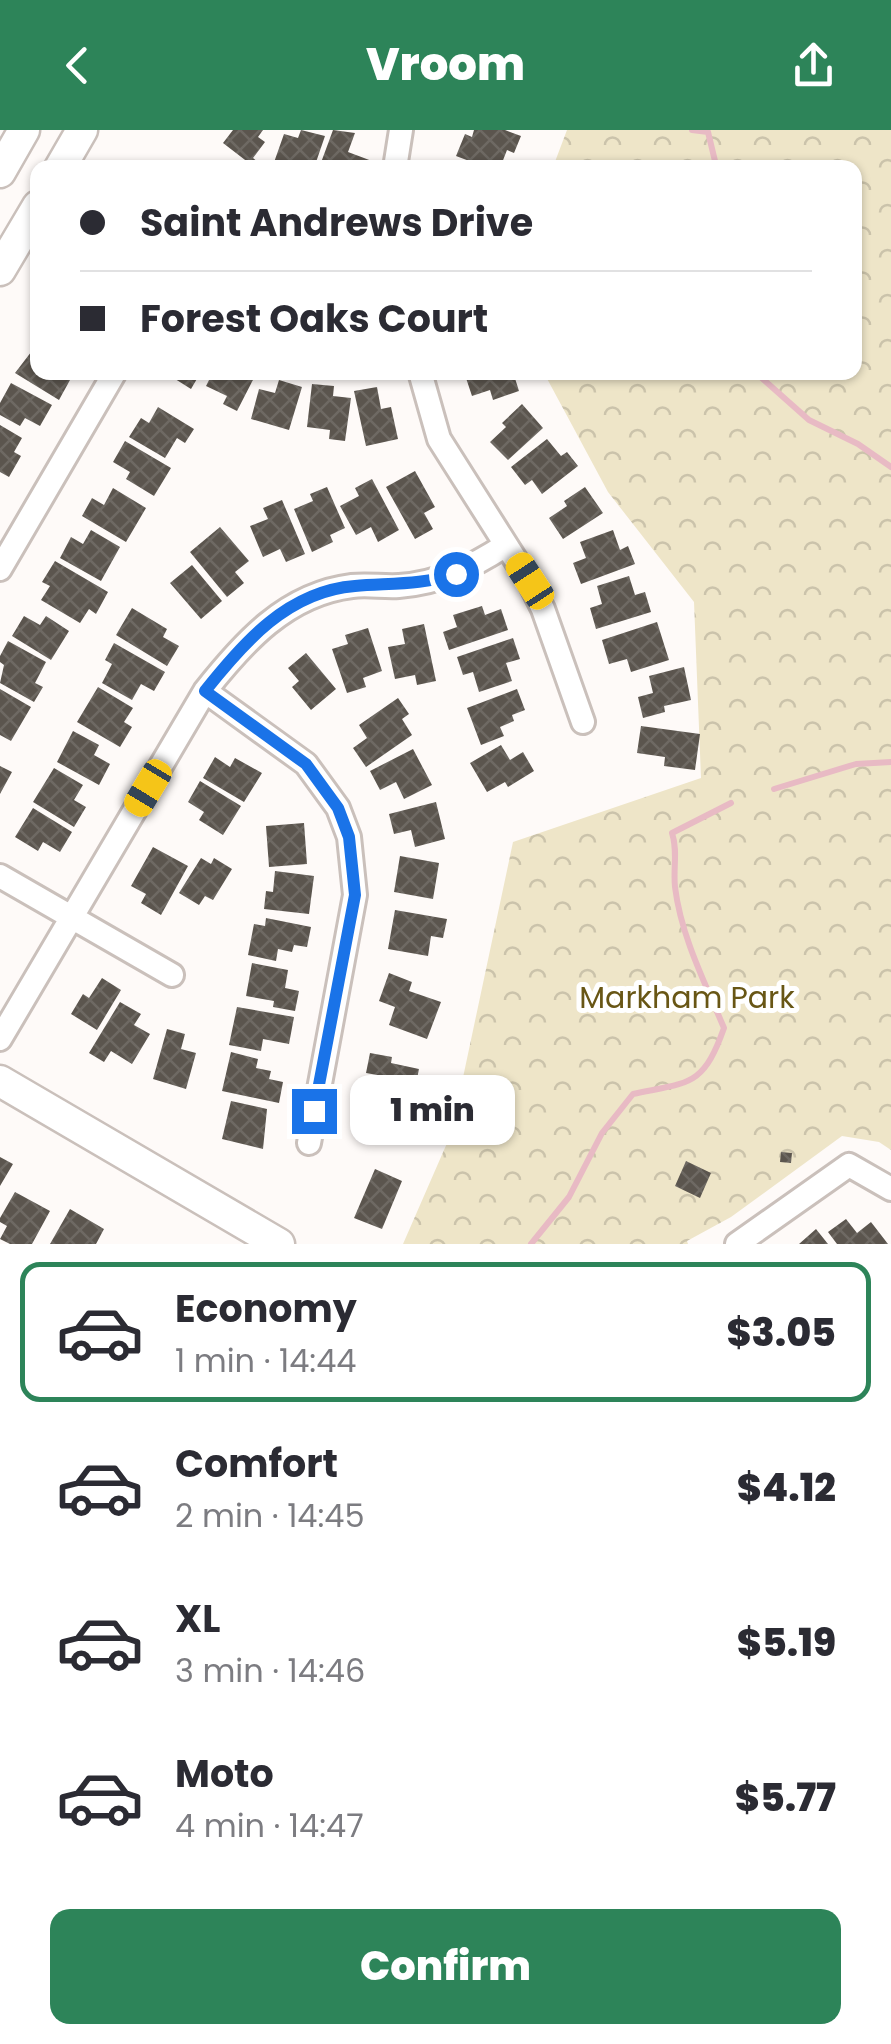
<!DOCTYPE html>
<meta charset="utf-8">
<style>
:root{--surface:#fff;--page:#f2f2f3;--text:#2b2b33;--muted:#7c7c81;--line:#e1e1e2;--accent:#2d8459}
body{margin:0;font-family:Poppins,sans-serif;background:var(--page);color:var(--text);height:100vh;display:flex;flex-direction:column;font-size:38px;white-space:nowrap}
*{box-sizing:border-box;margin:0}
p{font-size:32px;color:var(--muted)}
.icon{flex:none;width:55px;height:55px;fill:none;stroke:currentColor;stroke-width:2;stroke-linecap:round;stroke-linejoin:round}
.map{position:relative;height:1114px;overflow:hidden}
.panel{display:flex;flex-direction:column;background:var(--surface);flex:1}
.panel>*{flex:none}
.top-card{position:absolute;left:30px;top:30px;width:832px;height:220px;border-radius:20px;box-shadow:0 2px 8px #0004;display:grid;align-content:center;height:220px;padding:0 50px;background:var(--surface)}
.end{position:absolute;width:45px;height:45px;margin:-22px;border:12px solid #1a73e8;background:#fff;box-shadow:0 0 0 5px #fff}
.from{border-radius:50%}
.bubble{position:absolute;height:70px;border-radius:20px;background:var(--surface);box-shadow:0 2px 8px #0004;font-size:32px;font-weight:800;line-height:70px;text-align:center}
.car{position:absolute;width:30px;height:60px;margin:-30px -15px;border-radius:12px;box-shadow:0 0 8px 2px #0007;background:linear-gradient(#f5c518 24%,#345 0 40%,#f5c518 0 76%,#345 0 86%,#f5c518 0)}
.top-card b{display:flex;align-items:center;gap:35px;height:95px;font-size:38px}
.top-card b+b{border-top:2px solid var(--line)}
.top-card i{width:25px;height:25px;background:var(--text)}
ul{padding:18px 0 0;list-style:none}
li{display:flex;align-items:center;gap:30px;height:140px;margin:0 20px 15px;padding:0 30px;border:5px solid transparent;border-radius:20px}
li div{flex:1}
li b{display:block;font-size:38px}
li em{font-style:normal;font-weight:800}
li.current{border-color:var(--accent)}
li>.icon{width:90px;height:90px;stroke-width:1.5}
.action{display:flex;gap:20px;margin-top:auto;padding:20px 50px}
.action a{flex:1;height:115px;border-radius:20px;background:var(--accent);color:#fff;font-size:40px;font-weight:800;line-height:115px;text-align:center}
header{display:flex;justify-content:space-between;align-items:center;height:130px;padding:0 50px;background:var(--accent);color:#fff;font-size:45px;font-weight:800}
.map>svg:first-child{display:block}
.park{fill:url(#park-crowns)}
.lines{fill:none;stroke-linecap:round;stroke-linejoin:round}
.stream{stroke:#e8bac4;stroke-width:6}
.building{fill:url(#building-cross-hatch)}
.street-casing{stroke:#cac0bb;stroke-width:28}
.secondary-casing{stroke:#cac0bb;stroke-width:35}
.street{stroke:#fff;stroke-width:22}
.secondary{stroke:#fff;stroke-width:30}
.route{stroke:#1a73e8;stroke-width:12}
.labels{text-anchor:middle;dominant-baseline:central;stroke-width:10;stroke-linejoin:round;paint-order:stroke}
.park-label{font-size:30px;fill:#685615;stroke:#fff}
</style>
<header><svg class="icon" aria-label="back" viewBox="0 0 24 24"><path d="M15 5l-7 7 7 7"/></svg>Vroom<svg class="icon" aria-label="share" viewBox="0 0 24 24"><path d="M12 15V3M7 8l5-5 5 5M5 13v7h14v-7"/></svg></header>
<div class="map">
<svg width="891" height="1114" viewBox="0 0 891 1114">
<defs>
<pattern id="park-crowns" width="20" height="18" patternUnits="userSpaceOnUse" patternTransform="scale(2.5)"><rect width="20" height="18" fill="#eee5c8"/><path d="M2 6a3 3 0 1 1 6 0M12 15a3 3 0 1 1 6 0" fill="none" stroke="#cbc3ab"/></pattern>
<pattern id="building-cross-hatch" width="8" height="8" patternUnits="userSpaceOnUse" patternTransform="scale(2.5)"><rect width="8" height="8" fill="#5b554e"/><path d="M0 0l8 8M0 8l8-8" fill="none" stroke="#6e6963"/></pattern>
</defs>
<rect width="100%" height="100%" fill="#fefaf8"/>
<!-- park -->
<path class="park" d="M567,0H891V1020L879,1012L842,1006L731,1087L687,1111L688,1114H403L451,1004L513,712L701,648L694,472L608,362L544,243L855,242V38L553,37Z"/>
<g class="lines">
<!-- stream -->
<path class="stream" d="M692,0L708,2L715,31L712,38
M755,242L809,290L858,314L891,337
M774,659L856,634L891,632
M531,1114L569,1067L602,1003L633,964C690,952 703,957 724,898C705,853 681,806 675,757C673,738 678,721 672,703L731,673"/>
</g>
<!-- building -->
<path class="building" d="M233,0H263L258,7L265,12L253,28L260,34L258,38H245L249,33L223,13Z
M301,0L325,6L314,38H272L284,4L298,8Z
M333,0L355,3L348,22L372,31L370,38H319Z
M474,0H505L521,6L514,23L507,20L500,38H488L456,26L465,4L472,7Z
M38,213V242H58L70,250L59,270L15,243Z
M164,242H201L191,259Z
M213,242H257L237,281L223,274L227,266L206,256Z
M473,242H513L519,261L493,270L490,260L472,266L465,245Z
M279,250L302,257L289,300L251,289L259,259L275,263Z
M11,253L52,275L40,296L25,288L20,296L0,285V273Z
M312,254L334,256L333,266L351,268L345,311L329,309L330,300L307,297Z
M377,257L381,279L391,277L398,309L366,316L354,261Z
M522,274L543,298L508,330L490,312L506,297L502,293Z
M158,277L194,299L185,313L177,308L165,328L129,307L141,288L149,293Z
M0,295L22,308L14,322L21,326L9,347L0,342Z
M547,309L561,326L567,322L578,336L542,364L532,350L525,355L511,337Z
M125,311L171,338L154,366L126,349L130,342L113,332Z
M415,341L435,377L424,383L433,399L415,409L386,357Z
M372,349L399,400L378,412L371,397L356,405L340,376L359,366L355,358Z
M327,357L345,398L330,405L333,412L312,422L294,379L313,371L310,364Z
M585,357L603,383L563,409L549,388L567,376L564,371Z
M113,358L146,378L126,412L82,386L92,368L104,375Z
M282,370L305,424L286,432L280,419L263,427L250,396L268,389L263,378Z
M220,397L249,431L235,442L244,453L227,467L190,422Z
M91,400L120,417L101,451L60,428L71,407L83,414Z
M613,400L620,420L628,416L635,434L581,454L573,433L586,428L580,412Z
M55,431L108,462L96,484L89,479L80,493L41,470L50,456L42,452Z
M192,435L222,471L201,489L170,453Z
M629,446L635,465L645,462L651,482L596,499L590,478L602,474L597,456Z
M482,476L485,485L501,479L508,500L449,520L443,502L457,497L453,485Z
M132,478L167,499L163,507L179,516L167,536L116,505Z
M24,486L40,495L46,486L69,501L51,530L12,506Z
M657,492L669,530L631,542L627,529L609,534L602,510Z
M424,494L436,551L417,555L415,545L395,549L388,517L405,514L402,499Z
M368,498L382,541L363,548L366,557L347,563L332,519L348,514L345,505Z
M513,508L520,529L506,533L512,551L479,562L473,542L463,545L457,527Z
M8,511L46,532L35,553L43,557L34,572L0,553L4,535L0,532V526Z
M114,513L165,542L154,561L141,554L132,570L102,553L112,534L105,530Z
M306,523L336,559L311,580L292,557L299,551L288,538Z
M684,537L691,570L664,576L665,582L643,588L638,567L653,563L649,546Z
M98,557L133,578L124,592L132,597L120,617L77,592Z
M0,559L31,577L11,611L0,605Z
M517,559L525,580L512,585L514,591L500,597L504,606L481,615L467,578Z
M398,568L409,584L402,589L412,605L366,637L353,618L367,608L359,595Z
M641,596L700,604L695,640L664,636L665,627L637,623Z
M73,601L99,615L94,625L110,634L99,655L57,632Z
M501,615L510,630L523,622L534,641L508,657L505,652L487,662L470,633Z
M413,619L432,655L404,669L396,652L380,660L370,641Z
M215,627L230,637L235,628L262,643L244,672L203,648Z
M0,636L12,642L0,664Z
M54,638L83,655L74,670L86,677L74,697L33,672Z
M200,651L241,676L223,705L199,690L204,682L188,672Z
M436,672L445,709L415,717L411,700L394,704L389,684Z
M33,678L72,702L60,722L43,712L38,721L15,707Z
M304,693L307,734L269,737L266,696Z
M153,717L188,736L161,785L141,773L146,764L131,756Z
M400,726L439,733L433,769L394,762Z
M201,728L211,734L214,728L232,739L213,770L205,766L199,775L179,763Z
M275,741L314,746L309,784L264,779L266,761L273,762Z
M395,780L447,789L443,808L431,806L428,826L388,819Z
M266,788L311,797L307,817L294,815L292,822L278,819L276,831L248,825L254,794L265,796Z
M252,833L288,840L285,858L299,861L295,881L273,877L274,871L246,866Z
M389,843L412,852L409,861L441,872L427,909L389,895L395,877L379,871Z
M102,848L121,860L97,900L71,884L83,864L89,868Z
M120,872L141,884L134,895L150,904L132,934L111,921L104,932L89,923Z
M237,877L294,887L289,914L263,909L261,921L229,915Z
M167,899L185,904L181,919L196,923L186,959L153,949Z
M231,922L258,929L256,938L271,941L269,949L283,952L279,973L222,961Z
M370,923L392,927L391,933L419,939L412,973L379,966L383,946L366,943Z
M231,971L267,979L263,1019L222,1009Z
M781,1022L792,1023L791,1033L780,1032Z
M0,1027L13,1034L0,1056Z
M686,1031L711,1043L700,1068L675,1056Z
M375,1039L402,1051L382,1099L354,1088Z
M15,1062L50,1081L32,1114H10L0,1109L7,1096L0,1092V1088Z
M70,1079L104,1099L96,1114H50Z
M846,1089L857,1103L871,1092L888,1114H837L828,1102Z
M816,1099L828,1114H799Z"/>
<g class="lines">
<defs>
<path id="street" d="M395,38L401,0
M420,242L439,309L529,451L543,479L583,592
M0,439L115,242
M205,561L306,634L338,678L349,707L355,765L309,1013
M0,746L172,845
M0,909L205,561C243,513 286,464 352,456C367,454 383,457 399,456C440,453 472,437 506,415
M737,1114L849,1035L891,1059"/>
<path id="secondary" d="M60,38L82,0
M0,42L24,0
M0,140L38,76
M0,951L279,1114"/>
</defs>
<!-- street casing -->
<use href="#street" class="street-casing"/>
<!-- secondary casing -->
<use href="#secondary" class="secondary-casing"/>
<!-- street -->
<use href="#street" class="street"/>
<!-- secondary -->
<use href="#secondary" class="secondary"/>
</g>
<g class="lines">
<!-- route -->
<path class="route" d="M314,981L355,765L349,707L338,678L306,634L205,561C243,513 288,461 355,456C390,453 421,455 456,444"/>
</g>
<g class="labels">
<!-- park labels -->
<g class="park-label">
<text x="687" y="867">Markham Park</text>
</g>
</g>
</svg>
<i class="end from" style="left:456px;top:444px"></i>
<i class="end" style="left:314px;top:981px"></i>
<div class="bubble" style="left:350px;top:945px;width:165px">1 min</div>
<i class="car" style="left:530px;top:451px;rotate:327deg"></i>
<i class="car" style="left:148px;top:658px;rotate:211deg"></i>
<div class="top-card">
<b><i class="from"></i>Saint Andrews Drive</b>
<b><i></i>Forest Oaks Court</b>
</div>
</div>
<section class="panel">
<ul>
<li class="current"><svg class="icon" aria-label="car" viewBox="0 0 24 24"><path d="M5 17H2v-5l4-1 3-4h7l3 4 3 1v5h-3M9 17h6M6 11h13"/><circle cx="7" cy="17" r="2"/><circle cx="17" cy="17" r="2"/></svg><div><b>Economy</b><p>1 min · 14:44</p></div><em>$3.05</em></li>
<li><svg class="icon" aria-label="car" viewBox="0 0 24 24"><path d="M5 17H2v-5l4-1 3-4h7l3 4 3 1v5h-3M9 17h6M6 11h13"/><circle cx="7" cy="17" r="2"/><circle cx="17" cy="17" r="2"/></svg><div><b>Comfort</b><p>2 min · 14:45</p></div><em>$4.12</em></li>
<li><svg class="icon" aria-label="car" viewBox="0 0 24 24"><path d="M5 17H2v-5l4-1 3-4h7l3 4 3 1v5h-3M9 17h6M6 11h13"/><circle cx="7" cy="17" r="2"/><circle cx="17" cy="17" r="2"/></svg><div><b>XL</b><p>3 min · 14:46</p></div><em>$5.19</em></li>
<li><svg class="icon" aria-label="car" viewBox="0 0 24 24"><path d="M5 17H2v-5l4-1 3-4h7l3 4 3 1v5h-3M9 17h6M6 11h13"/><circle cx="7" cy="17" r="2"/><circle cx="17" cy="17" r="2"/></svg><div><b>Moto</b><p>4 min · 14:47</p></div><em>$5.77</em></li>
</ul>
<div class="action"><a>Confirm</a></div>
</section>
